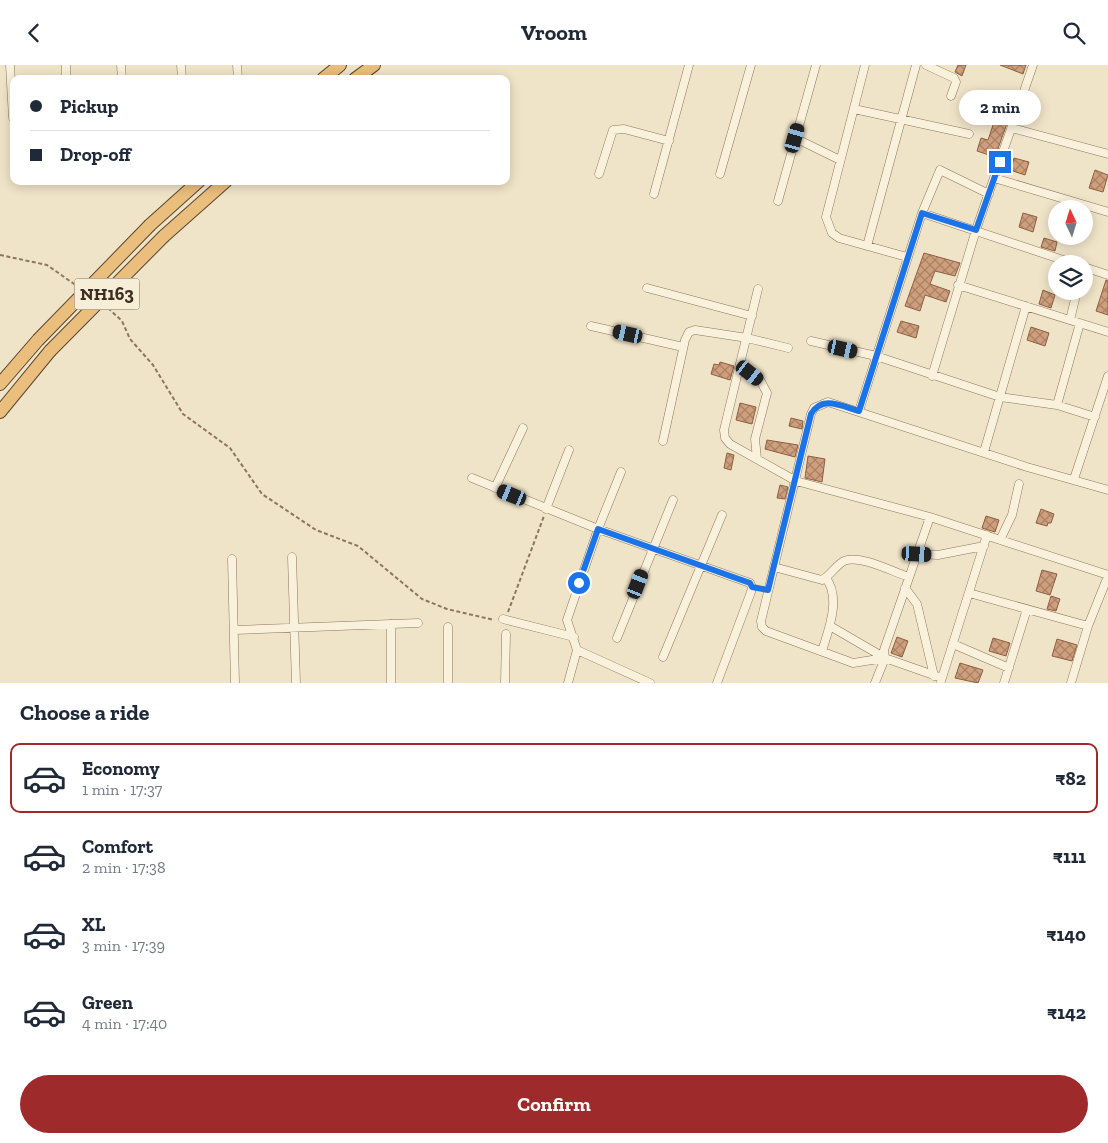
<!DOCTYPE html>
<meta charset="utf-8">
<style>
:root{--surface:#fff;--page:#f6f6f7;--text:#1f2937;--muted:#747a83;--line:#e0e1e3;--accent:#9e2a2b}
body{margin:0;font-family:"Zilla Slab",serif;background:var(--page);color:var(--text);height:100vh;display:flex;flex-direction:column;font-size:19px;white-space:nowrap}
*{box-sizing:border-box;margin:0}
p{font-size:16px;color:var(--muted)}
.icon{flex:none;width:28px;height:28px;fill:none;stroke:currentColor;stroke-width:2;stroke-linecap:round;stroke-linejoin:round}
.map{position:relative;height:618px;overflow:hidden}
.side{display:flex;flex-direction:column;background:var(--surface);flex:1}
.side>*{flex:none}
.guide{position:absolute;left:10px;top:10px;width:500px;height:110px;border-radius:10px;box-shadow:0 2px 12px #0003;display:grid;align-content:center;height:110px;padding:0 20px;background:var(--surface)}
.needle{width:32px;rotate:356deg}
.buttons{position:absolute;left:1048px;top:135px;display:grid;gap:10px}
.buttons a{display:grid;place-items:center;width:45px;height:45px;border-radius:50%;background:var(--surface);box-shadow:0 2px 12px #0003;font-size:25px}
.end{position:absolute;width:22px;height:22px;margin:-11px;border:6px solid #1a73e8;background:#fff;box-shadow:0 0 0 2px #fff}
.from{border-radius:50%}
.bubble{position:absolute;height:35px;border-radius:18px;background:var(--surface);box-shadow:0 2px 12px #0003;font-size:16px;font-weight:700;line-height:35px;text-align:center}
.car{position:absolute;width:15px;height:30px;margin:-15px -8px;border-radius:6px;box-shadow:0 0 4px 1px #0007;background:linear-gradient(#222 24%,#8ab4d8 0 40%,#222 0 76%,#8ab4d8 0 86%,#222 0)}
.guide b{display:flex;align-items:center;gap:18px;height:48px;font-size:19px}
.guide b+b{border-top:1px solid var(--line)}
.guide i{width:12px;height:12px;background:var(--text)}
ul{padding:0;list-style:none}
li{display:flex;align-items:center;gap:15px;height:70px;margin:0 10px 8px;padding:0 10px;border:2px solid transparent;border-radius:10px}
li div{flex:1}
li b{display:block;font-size:19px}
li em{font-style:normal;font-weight:700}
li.on{border-color:var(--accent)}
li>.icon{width:45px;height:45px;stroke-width:1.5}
h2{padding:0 20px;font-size:22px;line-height:60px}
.cta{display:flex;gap:10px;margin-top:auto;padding:10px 20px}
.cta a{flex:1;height:58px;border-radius:30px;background:var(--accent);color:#fff;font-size:20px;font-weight:700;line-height:58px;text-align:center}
header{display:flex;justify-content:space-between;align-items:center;height:65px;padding:0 20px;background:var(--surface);font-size:22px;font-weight:700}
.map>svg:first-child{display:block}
.building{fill:url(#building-cross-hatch);stroke:#8d5f41}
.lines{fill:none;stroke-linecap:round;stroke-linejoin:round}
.minor-casing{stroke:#8d765c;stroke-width:9}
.trunk-casing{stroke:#5b4430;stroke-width:14}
.path{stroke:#8d765c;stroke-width:2;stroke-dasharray:4 2.5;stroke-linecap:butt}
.minor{stroke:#faf1dc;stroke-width:8}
.trunk{stroke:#eabe7c;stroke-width:12}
.trunk-bridge-casing{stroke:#5b4430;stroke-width:14;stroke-linecap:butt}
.trunk-bridge{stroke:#eabe7c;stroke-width:12}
.route{stroke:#1a73e8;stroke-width:6}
.labels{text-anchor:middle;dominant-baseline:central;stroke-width:4;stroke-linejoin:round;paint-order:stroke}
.shield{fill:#f7eed8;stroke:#756857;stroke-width:1}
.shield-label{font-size:18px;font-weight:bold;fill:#3d2e20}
</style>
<header><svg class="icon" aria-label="back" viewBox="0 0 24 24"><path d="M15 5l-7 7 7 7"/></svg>Vroom<svg class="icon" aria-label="search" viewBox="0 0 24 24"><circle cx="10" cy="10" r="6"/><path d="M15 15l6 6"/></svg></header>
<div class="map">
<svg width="1108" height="618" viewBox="0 0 1108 618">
<defs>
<pattern id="building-cross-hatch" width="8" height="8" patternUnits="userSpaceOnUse" patternTransform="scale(1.25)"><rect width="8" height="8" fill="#cf9f7d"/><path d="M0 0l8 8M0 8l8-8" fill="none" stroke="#a98266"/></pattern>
</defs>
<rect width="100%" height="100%" fill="#f0e4c8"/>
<!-- building -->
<path class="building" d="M958,0H966L962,11L955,7Z
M1000,0H1026L1023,9Z
M999,42L1011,47L995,92L977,86L981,73L988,75Z
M1014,93L1029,97L1025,110L1010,105Z
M1095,105L1108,110L1103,127L1089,123Z
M1023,148L1037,152L1033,167L1019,162Z
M1044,173L1057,177L1055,186L1041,182Z
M924,188L960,198L955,211L935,206L930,219L950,226L946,237L925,230L920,246L905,241Z
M1106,215L1108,216V250L1096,246Z
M1043,225L1055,230L1051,243L1039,239Z
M901,256L919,261L916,273L897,267Z
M1031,262L1049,268L1045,281L1027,275Z
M720,297L734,301L730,315L711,309L714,299L719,300Z
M740,338L756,342L752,359L736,355Z
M791,353L803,356L802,364L789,361Z
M767,375L798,380L795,392L765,384Z
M727,388L734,390L731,405L724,403Z
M808,391L825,394L822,417L805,413Z
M780,420L788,422L785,434L777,433Z
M1041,444L1054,449L1051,458H1048L1047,461L1036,458Z
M986,451L999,455L995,467L982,463Z
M1042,505L1057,509L1050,530L1036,526Z
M1051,531L1060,534L1056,546L1047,544Z
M897,572L908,576L902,592L891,588Z
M993,573L1010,578L1006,591L989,586Z
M1057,574L1077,580L1072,596L1052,591Z
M960,598L983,605L978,618L955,613Z"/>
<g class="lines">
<defs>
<path id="minor" d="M10,0L13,53
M66,0V14
M121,0L122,14
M181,0L182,14
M237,0L238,14
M865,0L826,152L832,168L839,173L907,192
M926,0L954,13L956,17L951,31
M854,44L969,69
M1012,63L1108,89
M795,73L840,95
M599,109L613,65L624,64L669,76
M720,109L751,0
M994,113L1108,147
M654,129L689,0
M778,136L816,0
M922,148L1075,199
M867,181L916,0
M1084,202L1108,210
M958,220L1108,267
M647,223L752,251
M758,224L724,365L725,373L730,379L796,416L930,452L1108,510
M1070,255L1077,226
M591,261L683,282
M811,276L876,291L1000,332L1057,340L1095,352
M740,303L760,315L767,328L755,374L757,394
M932,311L976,165L1033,0
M1057,340L1080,258
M859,346L922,148L940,105L989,129
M663,376L685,275L689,267L695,265L747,273L788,283
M984,387L1026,241
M472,413L598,464L750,518L752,522L751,527L717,618
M1074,414L1108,311
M495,423L523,363
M546,444L569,385
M930,452L884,585L885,593L942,613
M1000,475L1012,450L1019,419
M917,489L938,490L984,481
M292,492L296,618
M232,494L235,618
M774,502L822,515C831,510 835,501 844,496C859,489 893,507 909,512
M905,523L917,539L934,611
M969,528L1088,561
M503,554L574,572
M391,559V618
M830,561L885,593
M235,565L418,558
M617,573L673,435
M953,579L1009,603
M577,585L650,618
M822,586C829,564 841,533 826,513
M663,592L722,450
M885,593L853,598L766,566L762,562L761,556L811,349L814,343L828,337L1027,402L1108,425
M941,616L987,470
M448,618V562
M505,618L506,569
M568,618L577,585L567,555L598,464L621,407
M875,618L885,593
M1004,618L1027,544
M1071,618L1088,561L1108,511"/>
<path id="trunk" d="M323,14L340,0
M355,14L374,0
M150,160L199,116
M164,171L226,116
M0,319L38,275
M0,347L50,286"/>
</defs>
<!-- minor casing -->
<use href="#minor" class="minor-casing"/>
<!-- trunk casing -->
<use href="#trunk" class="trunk-casing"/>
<!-- path -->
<path class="path" d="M0,190L47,200L77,221
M108,243L122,256L130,274L153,300L183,349L230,383L262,429L316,465L358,481L422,534L447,544L494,555
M508,547L544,451"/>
<!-- minor -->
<use href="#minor" class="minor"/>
<!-- trunk -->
<use href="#trunk" class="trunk"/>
<defs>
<path id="trunk-bridge" d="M38,275L150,160
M50,286L164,171"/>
</defs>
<!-- trunk-bridge casing -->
<use href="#trunk-bridge" class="trunk-bridge-casing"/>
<!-- trunk-bridge -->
<use href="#trunk-bridge" class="trunk-bridge"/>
</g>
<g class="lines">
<!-- route -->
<path class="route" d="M579,518L598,464L750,518L752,522L768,525L811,349C822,330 841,341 859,346L922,148L976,165L1000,97"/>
</g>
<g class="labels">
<!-- shield labels -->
<rect class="shield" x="74.5" y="213.5" width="65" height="31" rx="4"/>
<g class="shield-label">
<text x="107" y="229">NH163</text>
</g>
</g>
</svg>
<div class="buttons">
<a><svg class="needle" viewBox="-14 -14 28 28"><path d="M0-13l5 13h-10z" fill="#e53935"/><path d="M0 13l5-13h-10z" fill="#747a83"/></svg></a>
<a><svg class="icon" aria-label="layers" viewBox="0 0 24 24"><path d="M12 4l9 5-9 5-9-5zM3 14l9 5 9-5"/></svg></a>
</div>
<i class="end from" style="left:579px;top:518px"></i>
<i class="end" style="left:1000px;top:97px"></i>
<div class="bubble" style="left:959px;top:25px;width:82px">2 min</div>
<i class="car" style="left:795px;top:73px;rotate:16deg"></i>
<i class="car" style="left:628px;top:269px;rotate:283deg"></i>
<i class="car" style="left:843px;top:284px;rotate:103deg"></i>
<i class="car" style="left:750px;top:308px;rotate:128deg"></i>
<i class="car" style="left:512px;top:430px;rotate:292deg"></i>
<i class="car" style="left:917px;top:489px;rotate:93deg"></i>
<i class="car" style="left:638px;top:519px;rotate:21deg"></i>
<div class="guide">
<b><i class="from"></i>Pickup</b>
<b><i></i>Drop-off</b>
</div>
</div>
<section class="side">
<h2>Choose a ride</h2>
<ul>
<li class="on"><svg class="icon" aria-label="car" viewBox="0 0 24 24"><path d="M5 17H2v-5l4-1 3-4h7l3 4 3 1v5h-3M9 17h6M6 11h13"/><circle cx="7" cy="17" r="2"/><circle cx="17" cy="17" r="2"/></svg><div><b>Economy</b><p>1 min · 17:37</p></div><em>₹82</em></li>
<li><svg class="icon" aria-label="car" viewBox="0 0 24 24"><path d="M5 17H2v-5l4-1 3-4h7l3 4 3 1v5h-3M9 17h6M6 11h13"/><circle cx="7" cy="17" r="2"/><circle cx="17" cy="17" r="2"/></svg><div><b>Comfort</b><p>2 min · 17:38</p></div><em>₹111</em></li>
<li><svg class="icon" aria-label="car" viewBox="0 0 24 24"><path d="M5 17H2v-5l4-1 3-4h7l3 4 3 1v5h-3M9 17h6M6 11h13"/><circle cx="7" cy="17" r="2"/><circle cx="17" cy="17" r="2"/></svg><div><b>XL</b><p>3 min · 17:39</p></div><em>₹140</em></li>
<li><svg class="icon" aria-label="car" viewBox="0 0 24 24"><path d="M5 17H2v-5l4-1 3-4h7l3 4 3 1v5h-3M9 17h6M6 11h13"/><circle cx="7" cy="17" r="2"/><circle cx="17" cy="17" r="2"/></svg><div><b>Green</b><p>4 min · 17:40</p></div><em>₹142</em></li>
</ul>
<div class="cta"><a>Confirm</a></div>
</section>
